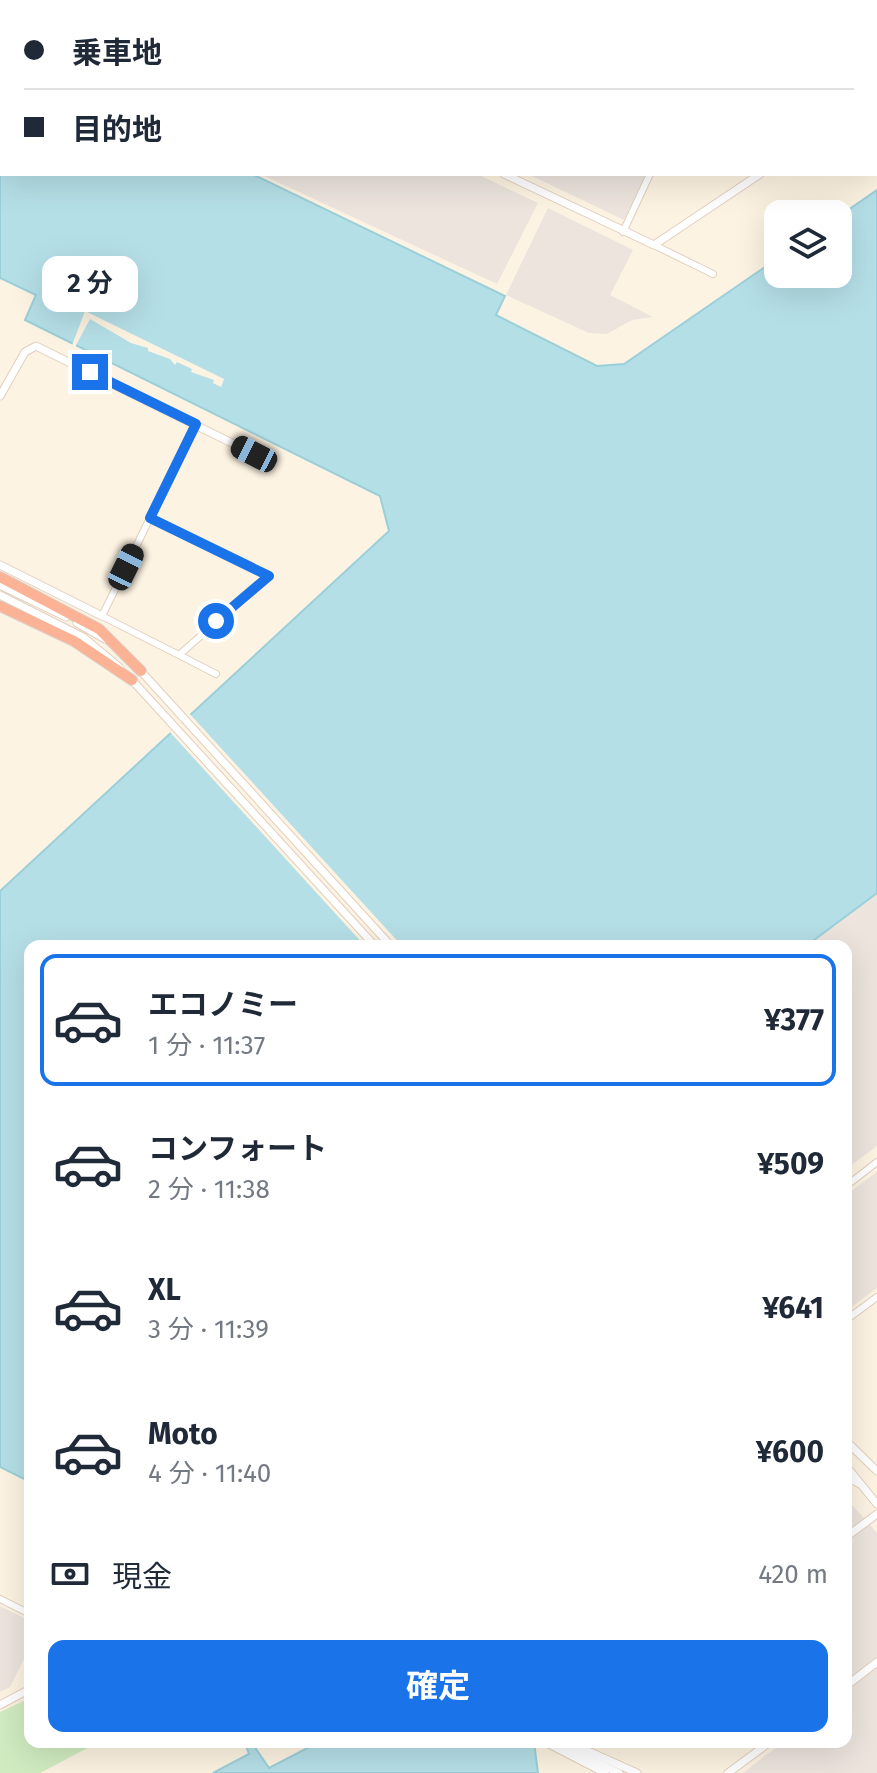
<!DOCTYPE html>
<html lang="ja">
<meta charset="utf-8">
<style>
:root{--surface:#fff;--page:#f2f2f3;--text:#1f2937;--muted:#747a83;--line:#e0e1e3;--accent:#1a73e8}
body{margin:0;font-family:"Fira Sans","Noto Sans JP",sans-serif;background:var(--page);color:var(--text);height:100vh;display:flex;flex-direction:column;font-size:30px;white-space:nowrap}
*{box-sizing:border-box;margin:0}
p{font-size:26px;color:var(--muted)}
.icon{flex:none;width:44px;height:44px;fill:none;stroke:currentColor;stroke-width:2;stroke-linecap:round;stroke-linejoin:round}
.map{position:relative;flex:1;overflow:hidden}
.panel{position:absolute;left:24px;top:940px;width:828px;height:808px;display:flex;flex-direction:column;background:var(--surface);border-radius:16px;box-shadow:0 8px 32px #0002}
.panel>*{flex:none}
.hud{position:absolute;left:0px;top:0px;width:878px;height:176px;box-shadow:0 8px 32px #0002;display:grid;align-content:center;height:176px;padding:0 24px;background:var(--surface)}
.fabs{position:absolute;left:764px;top:200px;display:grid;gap:16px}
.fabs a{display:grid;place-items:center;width:88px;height:88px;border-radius:16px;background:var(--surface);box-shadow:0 8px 32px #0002;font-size:40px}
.end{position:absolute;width:36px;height:36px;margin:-18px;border:10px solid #1a73e8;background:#fff;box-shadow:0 0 0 4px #fff}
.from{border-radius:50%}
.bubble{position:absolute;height:56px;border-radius:16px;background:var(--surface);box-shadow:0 8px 32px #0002;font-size:26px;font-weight:700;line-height:56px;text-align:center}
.car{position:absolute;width:24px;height:48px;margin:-24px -12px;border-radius:10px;box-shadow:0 0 6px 2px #0007;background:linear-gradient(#222 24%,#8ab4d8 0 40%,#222 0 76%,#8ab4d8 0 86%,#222 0)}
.hud b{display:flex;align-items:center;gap:28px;height:76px;font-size:30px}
.hud b+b{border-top:2px solid var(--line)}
.hud i{width:20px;height:20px;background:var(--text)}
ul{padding:14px 0 0;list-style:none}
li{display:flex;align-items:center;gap:24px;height:132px;margin:0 16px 12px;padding:0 8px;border:4px solid transparent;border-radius:16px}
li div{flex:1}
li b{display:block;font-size:30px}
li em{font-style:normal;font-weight:700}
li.selected{border-color:var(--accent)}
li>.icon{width:72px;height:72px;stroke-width:1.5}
.pay{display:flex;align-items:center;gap:20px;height:88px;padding:0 24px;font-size:30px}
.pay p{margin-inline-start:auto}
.button{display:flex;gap:16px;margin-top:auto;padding:16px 24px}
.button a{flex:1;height:92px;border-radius:16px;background:var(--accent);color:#fff;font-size:32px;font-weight:700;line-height:92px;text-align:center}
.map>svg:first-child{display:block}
.industrial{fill:#ece4dd}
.green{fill:#d0ebc0}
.water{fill:#b5dfe7;stroke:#9bcfda;stroke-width:2}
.pier{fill:#fdf3e2}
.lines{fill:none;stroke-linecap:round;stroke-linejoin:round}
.minor-casing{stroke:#e2cfbd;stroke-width:8}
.tertiary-casing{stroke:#e2cfbd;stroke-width:9}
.motorway-casing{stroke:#dbd4cf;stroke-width:12}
.minor{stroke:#fff;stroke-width:6}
.tertiary{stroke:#fff;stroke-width:7}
.motorway{stroke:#fbb295;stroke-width:10}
.route{stroke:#1a73e8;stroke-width:10}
</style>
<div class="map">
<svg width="877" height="1773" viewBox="0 0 877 1773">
<rect width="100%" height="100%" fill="#fdf3e2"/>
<!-- industrial -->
<path class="industrial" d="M260,174H477L538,203L497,284Z
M528,174H646L624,220Z
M548,208L633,250L610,295L653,317L632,320L607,334L589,333L506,295Z
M877,893V1146L846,1169V946H806Z
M877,1172V1288L846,1311V1195Z
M846,1498L877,1533V1773H743L783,1742H846Z
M0,1606L30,1621V1647L10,1687L0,1692Z"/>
<!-- green -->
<path class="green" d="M30,1698V1742H99L40,1773H0V1712Z"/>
<!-- water -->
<path class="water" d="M459,0H820L456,2Z
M0,70L2,174H252L505,296L496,315L597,366L624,364L778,258V274H838V217L877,190V893L806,946H30V1482L0,1467V891L389,531L380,496L25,320L36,295L0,278Z
M319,1742H534L538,1773H213L249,1754L246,1746L252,1743L269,1768Z"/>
<!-- pier -->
<path class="pier" d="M85,311L224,379L221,387L213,383L214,380L191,372L192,369L177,362L175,365L170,359L148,351V348L131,343L90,319L74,349L71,348Z
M188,712L402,946H365L168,730Z"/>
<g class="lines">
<defs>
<path id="minor" d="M623,232L650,174
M654,245L713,274
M150,518L269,576L179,655L102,616L196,424
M179,655L216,674
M846,1186L877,1162
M846,1320L877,1297
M846,1477L859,1484
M0,1599L30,1614"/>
<path id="tertiary" d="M148,0L152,2
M327,2L328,0
M876,95L877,94
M504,174L654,245L760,174
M0,396L25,352L36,346L254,454
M0,565L102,616
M0,585L66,617
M0,595L83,637L119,667
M77,623L105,639
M138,668L391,946
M131,679L375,946
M846,1441L877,1471
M846,1466L877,1504
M846,1537L877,1514
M846,1686L877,1662
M0,1705L30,1689
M545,1742L605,1773
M552,1742L619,1773
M568,1742L637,1773
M728,1773L770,1742"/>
<path id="motorway" d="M0,577L99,629L141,671
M0,606L74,641L132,680"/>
</defs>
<!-- minor casing -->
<use href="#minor" class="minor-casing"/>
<!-- tertiary casing -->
<use href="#tertiary" class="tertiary-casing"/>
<!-- motorway casing -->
<use href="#motorway" class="motorway-casing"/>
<!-- minor -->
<use href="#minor" class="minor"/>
<!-- tertiary -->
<use href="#tertiary" class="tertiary"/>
<!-- motorway -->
<use href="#motorway" class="motorway"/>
</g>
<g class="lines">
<!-- route -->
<path class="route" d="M90,372L196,424L150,518L269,576L216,621"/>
</g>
</svg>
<div class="fabs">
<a><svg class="icon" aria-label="layers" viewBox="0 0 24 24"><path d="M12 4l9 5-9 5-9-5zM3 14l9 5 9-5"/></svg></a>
</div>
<i class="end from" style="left:216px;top:621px"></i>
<i class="end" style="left:90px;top:372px"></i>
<div class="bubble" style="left:42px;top:256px;width:96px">2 分</div>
<i class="car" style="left:254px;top:454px;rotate:297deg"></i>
<i class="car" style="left:126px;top:567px;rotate:26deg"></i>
<div class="hud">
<b><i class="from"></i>乗車地</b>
<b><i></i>目的地</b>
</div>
<section class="panel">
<ul>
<li class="selected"><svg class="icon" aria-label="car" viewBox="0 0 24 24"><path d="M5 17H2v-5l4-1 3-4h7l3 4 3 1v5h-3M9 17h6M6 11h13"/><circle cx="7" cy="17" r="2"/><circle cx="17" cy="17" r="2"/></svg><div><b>エコノミー</b><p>1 分 · 11:37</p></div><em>¥377</em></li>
<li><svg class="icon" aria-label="car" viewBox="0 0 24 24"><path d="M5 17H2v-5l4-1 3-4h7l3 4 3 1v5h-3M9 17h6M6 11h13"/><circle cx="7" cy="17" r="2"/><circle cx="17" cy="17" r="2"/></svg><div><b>コンフォート</b><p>2 分 · 11:38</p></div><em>¥509</em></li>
<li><svg class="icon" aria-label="car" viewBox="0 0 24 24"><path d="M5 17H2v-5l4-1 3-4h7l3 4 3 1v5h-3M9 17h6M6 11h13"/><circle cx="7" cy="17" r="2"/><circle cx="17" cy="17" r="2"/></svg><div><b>XL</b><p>3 分 · 11:39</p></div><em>¥641</em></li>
<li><svg class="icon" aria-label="car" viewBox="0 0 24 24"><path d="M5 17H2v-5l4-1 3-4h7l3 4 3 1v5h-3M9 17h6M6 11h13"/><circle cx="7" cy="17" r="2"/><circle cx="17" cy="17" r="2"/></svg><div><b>Moto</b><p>4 分 · 11:40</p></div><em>¥600</em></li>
</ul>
<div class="pay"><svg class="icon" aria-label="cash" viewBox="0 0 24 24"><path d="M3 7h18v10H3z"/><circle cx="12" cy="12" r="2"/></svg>現金<p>420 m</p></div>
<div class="button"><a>確定</a></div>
</section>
</div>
